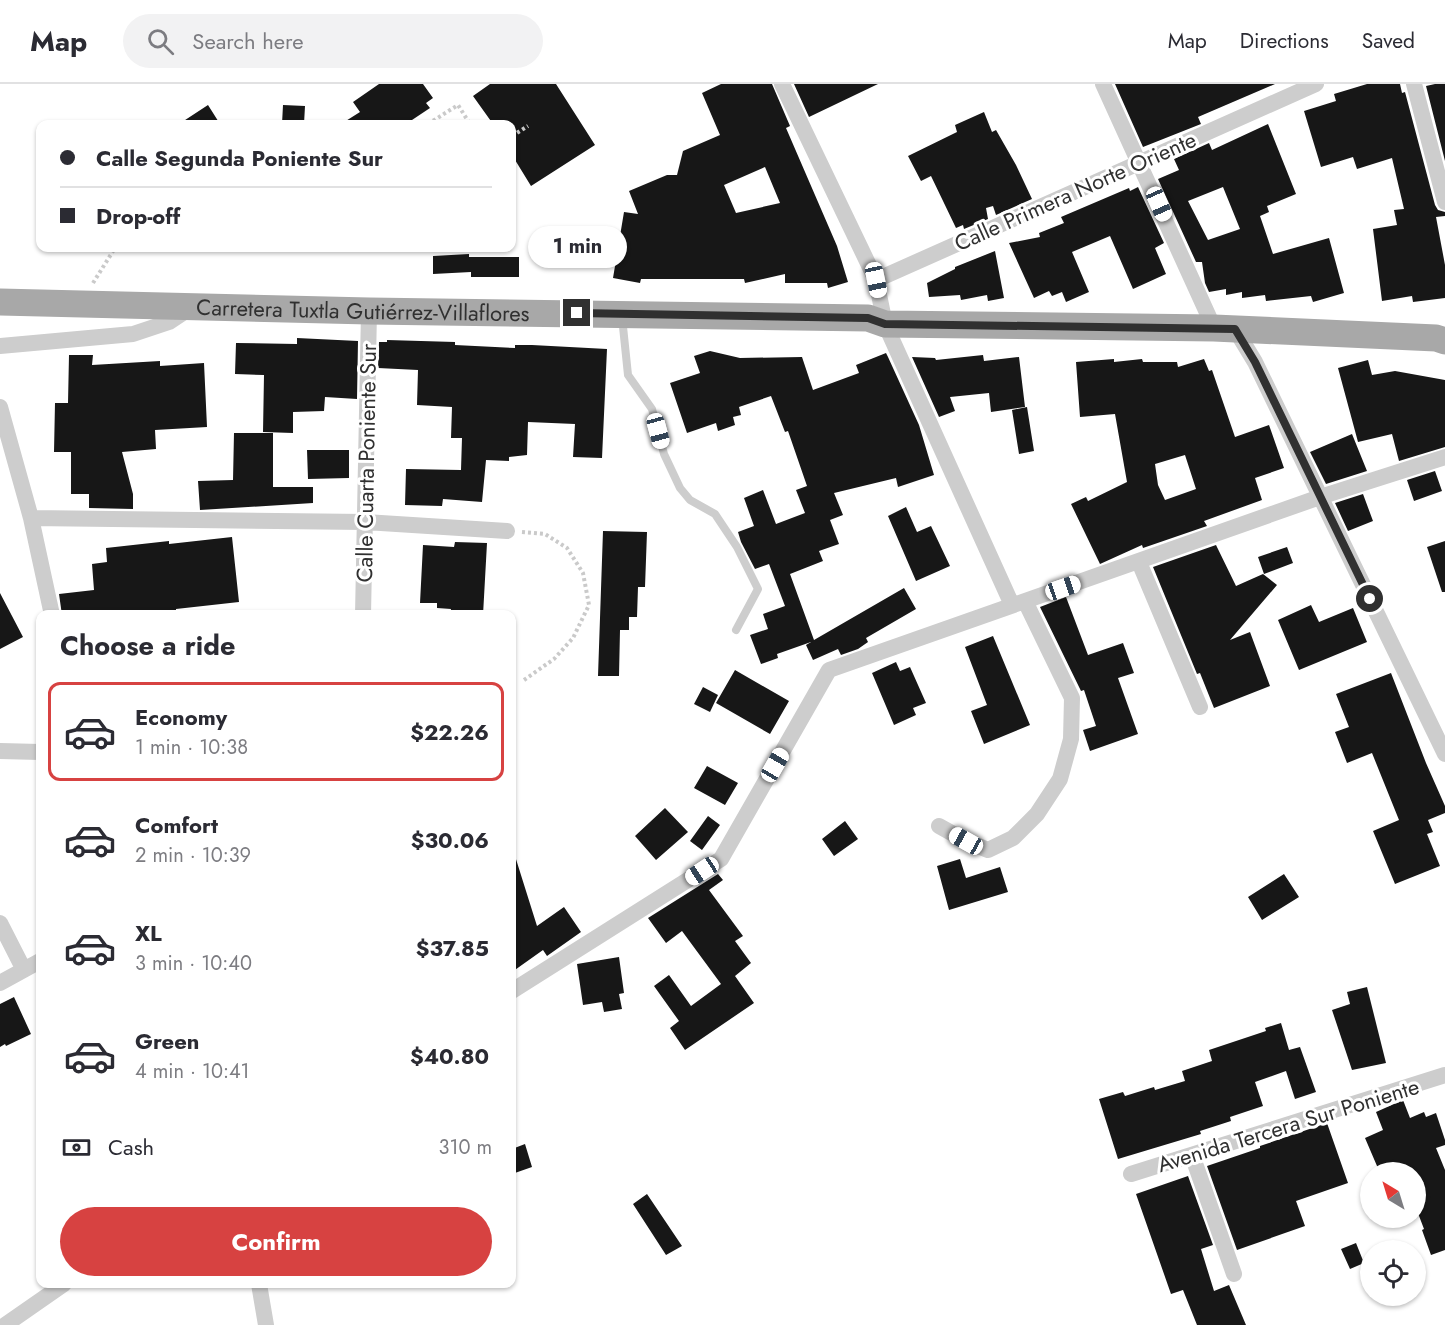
<!DOCTYPE html>
<meta charset="utf-8">
<style>
:root{--surface:#fff;--page:#f2f2f3;--text:#2b2b33;--muted:#7c7c81;--line:#e1e1e2;--accent:#d74241}
body{margin:0;font-family:Jost,sans-serif;background:var(--page);color:var(--text);height:100vh;display:flex;flex-direction:column;font-size:22px;white-space:nowrap}
*{box-sizing:border-box;margin:0}
p{font-size:20px;color:var(--muted)}
.icon{flex:none;width:33px;height:33px;fill:none;stroke:currentColor;stroke-width:2;stroke-linecap:round;stroke-linejoin:round}
.map{position:relative;flex:1;overflow:hidden}
.panel{position:absolute;left:36px;top:526px;width:480px;height:678px;display:flex;flex-direction:column;background:var(--surface);border-radius:12px;box-shadow:0 2px 4px #0004}
.panel>*{flex:none}
.guide{position:absolute;left:36px;top:36px;width:480px;height:132px;border-radius:12px;box-shadow:0 2px 4px #0004;display:grid;align-content:center;height:132px;padding:0 24px;background:var(--surface)}
.needle{width:39px;rotate:322deg}
.tools{position:absolute;left:1360px;top:1078px;display:grid;gap:12px}
.tools a{display:grid;place-items:center;width:66px;height:66px;border-radius:50%;background:var(--surface);box-shadow:0 2px 4px #0004;font-size:30px}
.end{position:absolute;width:27px;height:27px;margin:-14px;border:8px solid #303030;background:#fff;box-shadow:0 0 0 3px #fff}
.from{border-radius:50%}
.bubble{position:absolute;height:42px;border-radius:21px;background:var(--surface);box-shadow:0 2px 4px #0004;font-size:20px;font-weight:700;line-height:42px;text-align:center}
.car{position:absolute;width:18px;height:36px;margin:-18px -9px;border-radius:8px;box-shadow:0 0 4px 2px #0007;background:linear-gradient(#fff 24%,#345 0 40%,#fff 0 76%,#345 0 86%,#fff 0)}
.guide b{display:flex;align-items:center;gap:21px;height:57px;font-size:22px}
.guide b+b{border-top:2px solid var(--line)}
.guide i{width:15px;height:15px;background:var(--text)}
ul{padding:0;list-style:none}
li{display:flex;align-items:center;gap:18px;height:99px;margin:0 12px 9px;padding:0 12px;border:3px solid transparent;border-radius:12px}
li div{flex:1}
li b{display:block;font-size:22px}
li em{font-style:normal;font-weight:700}
li.selected{border-color:var(--accent)}
li>.icon{width:54px;height:54px;stroke-width:1.5}
h2{padding:0 24px;font-size:27px;line-height:72px}
.pay{display:flex;align-items:center;gap:15px;height:66px;padding:0 24px;font-size:22px}
.pay p{margin-inline-start:auto}
.primary-button{display:flex;gap:12px;margin-top:auto;padding:12px 24px}
.primary-button a{flex:1;height:69px;border-radius:36px;background:var(--accent);color:#fff;font-size:24px;font-weight:700;line-height:69px;text-align:center}
header{display:flex;align-items:center;gap:36px;box-sizing:border-box;height:84px;padding:0 30px;background:var(--surface);border-bottom:2px solid var(--line)}
header strong{font-size:28px}
nav{display:flex;gap:33px;margin-inline-start:auto;font-size:21px}
.search{width:420px;height:54px;background:var(--page);display:flex;align-items:center;gap:15px;box-sizing:border-box;padding:0 21px;border-radius:33px;color:var(--muted);font-size:22px}
.map>svg:first-child{display:block}
.building{fill:#171717;fill-rule:evenodd}
.lines{fill:none;stroke-linecap:round;stroke-linejoin:round}
.path{stroke:#cacaca;stroke-width:4;stroke-dasharray:3 3;stroke-linecap:butt}
.lane{stroke:#cdcdcd;stroke-width:8}
.street{stroke:#cdcdcd;stroke-width:16}
.primary{stroke:#a8a8a8;stroke-width:27}
.route{stroke:#303030;stroke-width:8}
.labels{text-anchor:middle;dominant-baseline:central;stroke-width:6;stroke-linejoin:round;paint-order:stroke}
.street-label{font-size:22px;fill:#303030;stroke:#fff}
</style>
<header>
<strong>Map</strong>
<div class="search"><svg class="icon" aria-label="search" viewBox="0 0 24 24"><circle cx="10" cy="10" r="6"/><path d="M15 15l6 6"/></svg>Search here</div>
<nav><a>Map</a><a>Directions</a><a>Saved</a></nav>
</header>
<div class="map">
<svg width="1445" height="1241" viewBox="0 0 1445 1241">
<rect width="100%" height="100%" fill="#fff"/>
<!-- building -->
<path class="building" d="M379,0H423L433,14L426,19L430,24L406,40H341L360,28L353,18Z
M490,0H556L595,61L531,102L512,71V40H493L473,12Z
M721,0H772L790,42L786,44L837,162L848,198L828,204L827,199H785V190L745,199L744,195H641L640,199L613,194L624,128L638,130L629,107L667,91H677L683,67L720,51L702,9ZM765,83L780,119L736,129L724,101Z
M794,0H878L809,33Z
M1115,0H1275L1198,33L1201,40L1143,63Z
M1367,0H1400L1402,9L1405,8L1435,121L1438,126L1445,128V132L1436,133L1445,181V214L1413,218L1412,212L1382,217L1373,145L1397,141L1394,126L1404,125L1392,74L1357,85L1353,73L1321,83L1304,27L1336,17L1334,10Z
M1435,0H1445V77L1426,2Z
M208,21L220,40H179Z
M283,21L305,22L304,40H282Z
M984,28L992,48L996,46L1016,81L1032,115L996,131L993,122L986,124L988,135L964,145L963,141L956,144L931,92L921,97L908,72L957,48L955,41Z
M1268,40L1296,110L1267,122L1269,128L1260,132L1273,170L1329,154L1344,209L1313,218L1311,212L1266,217L1265,211L1242,214V208L1226,211V205L1209,208L1205,199L1202,178H1196L1158,95L1179,86L1174,75L1209,59L1212,66ZM1223,103L1240,145L1208,156L1188,117Z
M1138,103L1164,159L1155,164L1166,190L1133,205L1110,152L1072,168L1089,208L1066,218L1062,208L1052,212L1049,207L1034,214L1009,159L1040,153L1039,149L1064,139L1061,133L1129,104L1130,107Z
M995,167L1004,214L988,217L987,211L961,216L960,211L929,213L927,199L955,185V183Z
M469,170V173H519V193H471V188L433,190V172Z
M297,254L358,257L357,315L325,313L324,327L293,328V349L263,348L264,291L235,290L236,259L297,260Z
M387,256L455,258V261L515,264V261H532L607,265L602,374L573,373L575,340L528,338L527,371L509,373V377L486,376L482,418L443,415L442,422L405,421L406,385L461,386L462,354H451L452,323L417,321L418,286L378,284L379,258H387Z
M710,267L740,274L802,273L813,306L859,289L856,281L886,269L888,273L919,341L934,391L898,403L896,394L834,409L843,431L830,436L839,460L819,467L823,477L790,490L814,556L904,504L916,525L866,554L868,558L858,565L841,571L838,565L813,576L806,561L811,558L777,570L778,574L761,580L750,551L768,545L763,530L785,522L769,480L755,485L741,458L738,448L754,442L744,414L763,406L776,440L805,429L796,406L807,402L788,347L785,348L771,312L739,323L741,331L733,333L735,341L718,347L716,339L687,349L670,299L700,289L694,272Z
M69,271H93L92,281L160,277V282L204,279L207,343L155,346L156,365L122,368L133,410V425L89,424V410H71V368H54L55,319H68Z
M983,271L984,277L1019,273L1025,323L991,328L989,309L950,313L955,327L939,333L912,273L935,274L936,276Z
M1114,275V278L1142,275L1143,278H1177L1178,283L1204,275L1209,287L1212,286L1235,353L1269,341L1284,384L1255,394L1262,416L1204,437L1207,442L1143,464L1142,461L1100,480L1071,420L1086,413L1088,417L1127,398L1115,330L1080,333L1076,278ZM1185,371L1196,405L1165,416L1158,401L1155,380Z
M1368,276L1372,291L1395,287L1445,296V363L1399,377L1392,350L1358,358L1338,284Z
M1027,323L1034,367L1019,370L1012,326Z
M234,349H273V403H313V419L200,426L198,397L233,396Z
M1352,350L1367,387L1326,400L1310,368Z
M307,366H349V394L308,395Z
M1435,387L1442,407L1414,417L1407,396Z
M1363,410L1373,437L1348,447L1335,419Z
M906,423L917,448L931,442L950,482L916,497L888,432Z
M603,447L647,448L645,503H638L637,533H629V546H620L619,592H598Z
M232,453L239,518L176,525V531H62L59,510L94,506L92,480L107,478L106,464L169,457V460Z
M1445,457V508H1442L1427,463Z
M455,458L487,459L483,531H450L451,525L437,524V519H420L423,461L454,463Z
M1216,461L1236,502L1263,490L1277,501L1230,556L1250,548L1270,602L1214,624L1200,589L1197,590L1153,483Z
M1287,463L1293,479L1264,490L1258,473Z
M0,509L23,553L0,565Z
M1066,513L1088,571L1123,559L1134,589L1118,594L1138,650L1090,667L1083,646L1096,642L1084,606L1081,607L1040,523Z
M1311,521L1319,538L1353,524L1367,558L1299,586L1278,536Z
M993,552L1030,641L984,660L971,627L987,621L965,563Z
M896,578L900,587L910,583L926,619L913,624L916,631L894,641L872,589Z
M735,586L789,617L770,650L716,619Z
M1391,589L1426,679L1445,722V729L1428,736L1433,748L1427,750L1440,782L1395,800L1373,747L1399,736L1372,669L1347,679L1335,648L1349,643L1336,610Z
M703,603L718,611L710,628L694,620Z
M707,682L738,699L725,721L694,704Z
M665,724L688,748L656,776L635,752Z
M708,732L720,741L702,766L690,757Z
M845,737L858,755L834,772L822,755Z
M512,772H515L537,842L564,823L581,848L547,872L543,866L512,888Z
M960,775L966,794L1000,783L1008,808L949,826L937,782Z
M718,790L723,796L709,806L743,852L735,857L751,879L735,892L754,919L685,966L670,944L679,937L654,902L669,891L691,922L721,900L682,847L666,859L648,834Z
M1284,790L1299,813L1262,836L1248,813Z
M619,873L624,909L619,910L622,925L604,928L602,918L583,921L577,880Z
M1367,903L1386,979L1352,986L1332,926L1350,920L1347,908Z
M14,913L31,950L6,962L5,960L0,963V920Z
M1281,939L1289,966L1300,963L1316,1008L1295,1015L1286,987L1255,998L1263,1022L1230,1033L1231,1037L1200,1047L1201,1050L1118,1075L1099,1015L1123,1008L1125,1012L1154,1003L1155,1006L1185,997L1182,987L1212,977L1209,966L1266,947L1265,944Z
M1403,1016L1410,1034L1424,1028L1426,1033L1436,1029L1445,1056V1061L1436,1064L1445,1086V1166L1431,1171L1422,1146L1424,1145L1416,1124V1089H1380L1365,1054L1383,1046L1376,1028Z
M1327,1039L1348,1099L1296,1117L1305,1142L1237,1166L1207,1082L1260,1064V1062Z
M525,1060L532,1083L512,1090V1065Z
M1188,1092L1213,1161L1201,1165L1214,1207L1229,1201L1246,1241H1197L1183,1206L1171,1210L1136,1110Z
M647,1110L682,1162L666,1171L633,1120Z
M1356,1159L1364,1179L1350,1185L1341,1165Z"/>
<g class="lines">
<!-- path -->
<path class="path" d="M428,40L458,21L470,40
M512,52L528,42
M115,164L126,166L128,164
M93,199L115,164
M522,448L545,450L567,464L583,489L589,521L573,554L554,575L524,596"/>
<!-- lane -->
<path class="lane" d="M622,233L628,291L652,325L664,370L680,404L690,416L715,430L737,463L758,505L736,546"/>
<!-- street -->
<path class="street" d="M782,0L876,196L885,240L1012,521
M1103,0L1214,244
M1414,0L1445,118
M876,196L1316,0
M1235,245L1255,278L1445,670
M0,262L133,250L169,238L190,224
M0,323L31,434L52,531
M31,434L365,438L507,447
M1139,478L1200,623
M363,531L369,227
M0,667L40,668
M939,742L966,757L988,766L1013,754L1037,730L1060,695L1071,655L1072,614L1025,517
M0,839L24,886
M0,899L40,877
M512,907L721,775L829,586L1320,413L1445,373
M1192,1071L1234,1190
M1131,1090L1445,991
M259,1200L266,1241
M5,1241L64,1200"/>
<!-- primary -->
<path class="primary" id="s1" d="M0,218L369,227L868,234L885,240L1214,244L1436,254L1445,257"/>
</g>
<g class="lines">
<!-- route -->
<path class="route" d="M577,229L868,234L885,240L1235,245L1255,278L1370,515"/>
</g>
<g class="labels">
<!-- street labels -->
<g class="street-label">
<text transform="translate(1075 107) rotate(-24)">Calle Primera Norte Oriente</text>
<text stroke="none"><textPath href="#s1" startOffset="363">Carretera Tuxtla Gutiérrez-Villaflores</textPath></text>
<text transform="translate(366 379) rotate(-89)">Calle Cuarta Poniente Sur</text>
<text transform="translate(1288 1041) rotate(-17)">Avenida Tercera Sur Poniente</text>
</g>
</g>
</svg>
<div class="tools">
<a><svg class="needle" viewBox="-14 -14 28 28"><path d="M0-13l5 13h-10z" fill="#e53935"/><path d="M0 13l5-13h-10z" fill="#7c7c81"/></svg></a>
<a><svg class="icon" aria-label="locate" viewBox="0 0 24 24"><circle cx="12" cy="12" r="6"/><path d="M12 2v4M12 18v4M2 12h4M18 12h4"/></svg></a>
</div>
<i class="end from" style="left:1370px;top:515px"></i>
<i class="end" style="left:577px;top:229px"></i>
<div class="bubble" style="left:528px;top:142px;width:99px">1 min</div>
<i class="car" style="left:1159px;top:120px;rotate:156deg"></i>
<i class="car" style="left:876px;top:196px;rotate:168deg"></i>
<i class="car" style="left:658px;top:347px;rotate:165deg"></i>
<i class="car" style="left:1063px;top:504px;rotate:71deg"></i>
<i class="car" style="left:775px;top:681px;rotate:30deg"></i>
<i class="car" style="left:966px;top:757px;rotate:299deg"></i>
<i class="car" style="left:702px;top:787px;rotate:237deg"></i>
<div class="guide">
<b><i class="from"></i>Calle Segunda Poniente Sur</b>
<b><i></i>Drop-off</b>
</div>
<section class="panel">
<h2>Choose a ride</h2>
<ul>
<li class="selected"><svg class="icon" aria-label="car" viewBox="0 0 24 24"><path d="M5 17H2v-5l4-1 3-4h7l3 4 3 1v5h-3M9 17h6M6 11h13"/><circle cx="7" cy="17" r="2"/><circle cx="17" cy="17" r="2"/></svg><div><b>Economy</b><p>1 min · 10:38</p></div><em>$22.26</em></li>
<li><svg class="icon" aria-label="car" viewBox="0 0 24 24"><path d="M5 17H2v-5l4-1 3-4h7l3 4 3 1v5h-3M9 17h6M6 11h13"/><circle cx="7" cy="17" r="2"/><circle cx="17" cy="17" r="2"/></svg><div><b>Comfort</b><p>2 min · 10:39</p></div><em>$30.06</em></li>
<li><svg class="icon" aria-label="car" viewBox="0 0 24 24"><path d="M5 17H2v-5l4-1 3-4h7l3 4 3 1v5h-3M9 17h6M6 11h13"/><circle cx="7" cy="17" r="2"/><circle cx="17" cy="17" r="2"/></svg><div><b>XL</b><p>3 min · 10:40</p></div><em>$37.85</em></li>
<li><svg class="icon" aria-label="car" viewBox="0 0 24 24"><path d="M5 17H2v-5l4-1 3-4h7l3 4 3 1v5h-3M9 17h6M6 11h13"/><circle cx="7" cy="17" r="2"/><circle cx="17" cy="17" r="2"/></svg><div><b>Green</b><p>4 min · 10:41</p></div><em>$40.80</em></li>
</ul>
<div class="pay"><svg class="icon" aria-label="cash" viewBox="0 0 24 24"><path d="M3 7h18v10H3z"/><circle cx="12" cy="12" r="2"/></svg>Cash<p>310 m</p></div>
<div class="primary-button"><a>Confirm</a></div>
</section>
</div>
